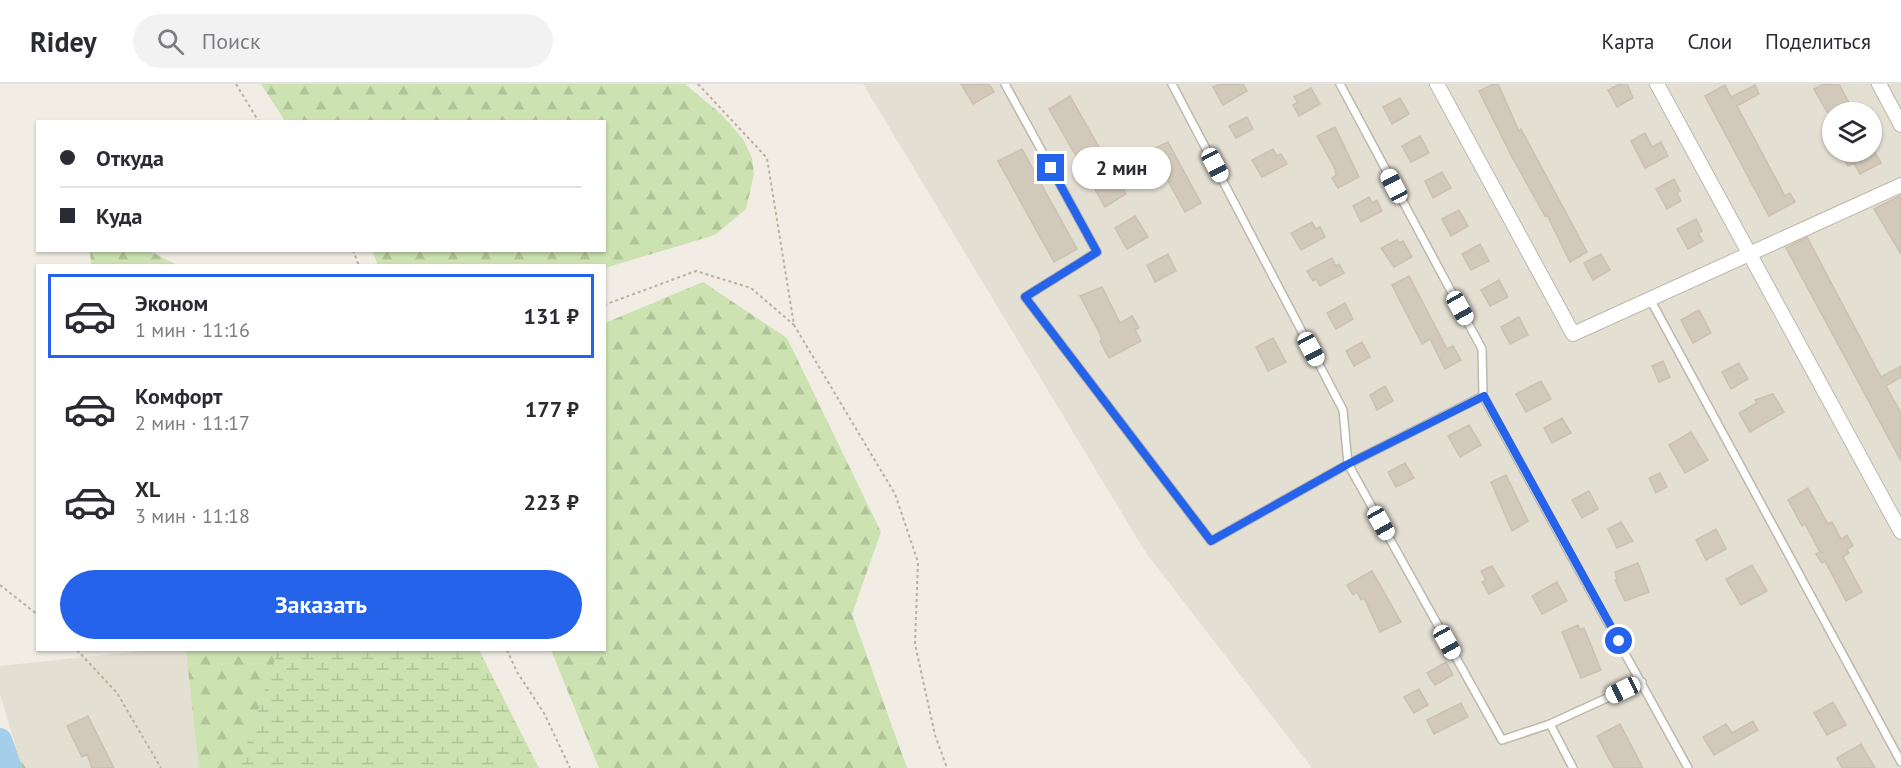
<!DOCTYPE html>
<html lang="ru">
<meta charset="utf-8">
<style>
:root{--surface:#fff;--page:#f2f2f3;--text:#2b2b33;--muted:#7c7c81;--line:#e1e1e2;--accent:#2563eb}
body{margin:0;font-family:"PT Sans",sans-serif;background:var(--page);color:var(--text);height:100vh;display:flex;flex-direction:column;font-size:22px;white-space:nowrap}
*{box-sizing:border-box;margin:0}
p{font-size:20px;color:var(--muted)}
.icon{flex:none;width:33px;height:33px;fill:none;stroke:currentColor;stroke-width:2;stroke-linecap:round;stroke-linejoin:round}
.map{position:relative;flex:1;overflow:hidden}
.sheet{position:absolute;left:36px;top:180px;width:570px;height:387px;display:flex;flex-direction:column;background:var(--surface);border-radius:0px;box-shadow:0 2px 4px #0004}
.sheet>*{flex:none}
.hud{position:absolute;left:36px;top:36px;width:570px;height:132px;border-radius:0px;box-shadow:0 2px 4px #0004;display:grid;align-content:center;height:132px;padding:0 24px;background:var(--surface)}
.fabs{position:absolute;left:1822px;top:18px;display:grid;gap:12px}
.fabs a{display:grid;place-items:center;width:60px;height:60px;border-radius:50%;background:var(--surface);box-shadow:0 2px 4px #0004;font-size:30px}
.end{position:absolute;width:27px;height:27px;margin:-14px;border:8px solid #2563eb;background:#fff;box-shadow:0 0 0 3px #fff}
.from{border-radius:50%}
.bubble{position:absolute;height:42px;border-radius:21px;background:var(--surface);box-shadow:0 2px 4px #0004;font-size:20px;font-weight:800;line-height:42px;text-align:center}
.car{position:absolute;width:18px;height:36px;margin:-18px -9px;border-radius:8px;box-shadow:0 0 4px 2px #0007;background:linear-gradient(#fff 24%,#345 0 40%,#fff 0 76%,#345 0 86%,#fff 0)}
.hud b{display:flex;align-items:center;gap:21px;height:57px;font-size:22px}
.hud b+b{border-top:2px solid var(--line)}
.hud i{width:15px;height:15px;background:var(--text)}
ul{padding:10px 0 0;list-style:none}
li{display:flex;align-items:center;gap:18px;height:84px;margin:0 12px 9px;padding:0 12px;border:3px solid transparent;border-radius:0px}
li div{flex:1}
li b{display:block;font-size:22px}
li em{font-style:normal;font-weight:800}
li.selected{border-color:var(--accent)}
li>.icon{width:54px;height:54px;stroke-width:1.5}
.primary-button{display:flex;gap:12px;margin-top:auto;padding:12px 24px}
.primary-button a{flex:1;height:69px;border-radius:36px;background:var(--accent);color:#fff;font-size:24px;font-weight:800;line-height:69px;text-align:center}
header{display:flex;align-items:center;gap:36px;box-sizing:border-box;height:84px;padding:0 30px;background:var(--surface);border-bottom:2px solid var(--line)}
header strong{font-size:28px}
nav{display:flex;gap:33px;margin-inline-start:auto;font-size:21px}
.search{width:420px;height:54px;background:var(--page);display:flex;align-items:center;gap:15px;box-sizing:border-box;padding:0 21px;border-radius:33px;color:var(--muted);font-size:22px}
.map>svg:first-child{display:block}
.residential{fill:#e4dfd3;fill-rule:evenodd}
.forest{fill:url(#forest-firs)}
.wetland{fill:url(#wetland-marsh)}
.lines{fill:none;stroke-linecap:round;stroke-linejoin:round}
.river{stroke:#a5ceea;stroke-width:24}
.building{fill:#d2c9bb;stroke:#ccc0af;stroke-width:1.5}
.service-casing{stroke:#beb8ab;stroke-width:10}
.minor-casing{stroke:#beb8ab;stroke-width:16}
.path{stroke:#bcb09b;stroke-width:2;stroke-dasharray:3 3;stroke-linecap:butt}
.service{stroke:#fff;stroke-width:7}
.minor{stroke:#fff;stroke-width:14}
.route{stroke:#2563eb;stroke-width:8}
</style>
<header>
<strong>Ridey</strong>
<div class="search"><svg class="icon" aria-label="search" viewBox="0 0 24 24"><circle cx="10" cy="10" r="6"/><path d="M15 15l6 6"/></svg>Поиск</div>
<nav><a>Карта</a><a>Слои</a><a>Поделиться</a></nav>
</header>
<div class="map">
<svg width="1901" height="684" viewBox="0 0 1901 684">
<defs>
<pattern id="forest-firs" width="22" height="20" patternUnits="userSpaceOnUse" patternTransform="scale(1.5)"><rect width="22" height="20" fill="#cce2b1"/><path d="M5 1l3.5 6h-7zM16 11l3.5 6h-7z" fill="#b0c399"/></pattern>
<pattern id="wetland-marsh" width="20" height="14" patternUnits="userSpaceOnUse" patternTransform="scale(1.5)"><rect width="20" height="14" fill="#cce2b1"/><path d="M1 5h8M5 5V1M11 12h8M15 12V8" fill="none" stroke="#b0c399"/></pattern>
</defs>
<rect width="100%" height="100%" fill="#f1ede5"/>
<!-- residential -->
<path class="residential" d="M863,0H1901V684H1312L1146,469ZM1833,28H1872V68H1833Z
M151,566H214L255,684H22L0,610V582Z"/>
<!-- forest -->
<path class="forest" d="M261,0H685L721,30L743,55L752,74L754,90L746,125L715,151L605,184L604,182L378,181L372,167L604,166V38L285,37Z
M90,167H150L177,181H91Z
M703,198L787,254L881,448L852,530L907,684H599L551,566H604L605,239Z
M186,566H331L265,684H199Z
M0,646L26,684H0Z"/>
<!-- wetland -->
<path class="wetland" d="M278,566H479L539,684H239Z"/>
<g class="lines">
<!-- river -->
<path class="river" d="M0,656L10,684"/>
</g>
<!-- building -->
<path class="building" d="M961,0H989L994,8L973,20Z
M1220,0H1243L1247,7L1223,21L1213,3Z
M1493,0H1498L1519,47L1521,45L1587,168L1570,178L1547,131L1545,132L1512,73L1479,7Z
M1620,0H1627L1633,14L1617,23L1608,6Z
M1824,0H1839L1854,28H1827L1814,5Z
M1725,1L1731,13L1755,1L1759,10L1737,22L1785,112L1790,109L1795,118L1769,132L1705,12Z
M1311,4L1320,20L1299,32L1293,21L1298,18L1294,13Z
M1070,12L1104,72L1083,84L1049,25Z
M1400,14L1409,30L1392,40L1383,23Z
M1247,33L1253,45L1236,54L1229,42Z
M1335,43L1359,93L1338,104L1332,94L1336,91L1335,85L1317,52Z
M1645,49L1652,63L1661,58L1668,72L1645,84L1631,57Z
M1420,52L1429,69L1411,78L1402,62Z
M1168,58L1201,119L1185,128L1151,66Z
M1022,65L1077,165L1054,178L998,77Z
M1273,65L1277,72L1281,70L1287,80L1262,93L1252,76Z
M1848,68H1875L1881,79L1860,90L1854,79L1848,82L1843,73L1849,70Z
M1442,88L1451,104L1433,114L1425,97Z
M1114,90L1126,110L1105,123L1093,102Z
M1674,95L1680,107L1677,109L1681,117L1667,125L1656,105Z
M1901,111V170L1874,125Z
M1369,113L1372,119L1377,116L1382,127L1361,138L1353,122Z
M1459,126L1468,142L1451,152L1442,135Z
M1135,132L1148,153L1127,165L1115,144Z
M1696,135L1702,147L1698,149L1703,157L1688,165L1677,145Z
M1312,138L1316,145L1320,143L1325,153L1301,166L1291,149Z
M1807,153L1881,293L1901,282V293L1886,302L1901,329V377L1786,164Z
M1397,156L1399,159L1403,157L1412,173L1394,183L1381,164Z
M1480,160L1489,177L1471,186L1462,170Z
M1168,170L1176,187L1155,198L1147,181Z
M1601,170L1610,186L1593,196L1584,179Z
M1332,174L1336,182L1339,180L1344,189L1320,202L1316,195L1313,197L1307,187Z
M1409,192L1447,265L1453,262L1461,276L1445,285L1430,255L1422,260L1392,201Z
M1499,196L1508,213L1490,222L1481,206Z
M1102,203L1120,239L1132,232L1139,244L1135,246L1141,257L1109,274L1100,257L1102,256L1100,250L1080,212Z
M1345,219L1353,235L1336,245L1327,229Z
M1699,226L1711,249L1693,259L1681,236Z
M1519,233L1528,251L1510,260L1501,243Z
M1273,254L1286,278L1268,287L1256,263Z
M1362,258L1370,273L1354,282L1346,267Z
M1663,277L1670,293L1659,298L1652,282Z
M1739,279L1748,295L1731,305L1722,288Z
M1541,297L1551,315L1526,328L1516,310Z
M1385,302L1393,317L1377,326L1370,311Z
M1773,310L1784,328L1750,348L1739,329L1757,319L1755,316Z
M1562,334L1571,349L1552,359L1544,344Z
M1469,341L1481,361L1460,373L1448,352Z
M1691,348L1708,376L1685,389L1669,361Z
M1405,379L1414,394L1396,403L1388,388Z
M1660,389L1667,403L1656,409L1649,394Z
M1506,391L1528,437L1512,447L1491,398Z
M1808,404L1828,440L1832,438L1841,455L1847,451L1853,462L1847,465L1849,469L1843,473L1862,508L1846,517L1825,477L1822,479L1816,470L1820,468L1805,440L1802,442L1788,416Z
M1589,407L1598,425L1582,434L1572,416Z
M1621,438L1633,457L1617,464L1608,445Z
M1716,445L1726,465L1706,476L1696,456Z
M1638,479L1649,508L1625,517L1615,496H1617L1615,488Z
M1752,481L1767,507L1741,521L1726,495Z
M1492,482L1504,502L1489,510L1482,498L1486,496L1481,487Z
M1372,487L1401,538L1380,548L1364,514L1361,516L1357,508L1353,511L1347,501Z
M1557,498L1567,517L1542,530L1532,512Z
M1578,541L1580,546L1584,544L1601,586L1581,594L1562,548Z
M1446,578L1453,591L1435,601L1427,589Z
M1419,605L1428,621L1414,629L1404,613Z
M1833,618L1846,641L1827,651L1814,629Z
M1461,619L1468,633L1434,650L1427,636Z
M88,632L114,684H92L87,670L82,673L67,642Z
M1753,637L1758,646L1714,671L1703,653L1726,640L1732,649Z
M1620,640L1643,684H1614L1597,652Z
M1861,660L1875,684H1842L1837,674Z"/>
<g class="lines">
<defs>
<path id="service" d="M1005,0L1097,168L1025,213L1211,457L1348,380L1483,312
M1172,0L1343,326L1348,380L1502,656L1550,640L1642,598
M1340,0L1482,265L1483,312L1688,684
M1650,215L1901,678
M1550,640L1573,684"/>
<path id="minor" d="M1437,0L1573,250L1901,101
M1657,0L1901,448
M1879,0L1901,41"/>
</defs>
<!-- service casing -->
<use href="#service" class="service-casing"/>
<!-- minor casing -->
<use href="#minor" class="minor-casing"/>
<!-- path -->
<path class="path" d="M236,0L259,38
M698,0L767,74L794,241L895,410L918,478L915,560L935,651L947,684
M353,166L359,182
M604,221L696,187L751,204L794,241
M0,501L38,531
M77,566L117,609L161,684
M507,566L517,588L544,629L570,684"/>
<!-- service -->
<use href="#service" class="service"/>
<!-- minor -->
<use href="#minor" class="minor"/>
</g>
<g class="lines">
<!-- route -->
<path class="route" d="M1051,84L1097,168L1025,213L1211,457L1348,380L1484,312L1619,557"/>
</g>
</svg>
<div class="fabs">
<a><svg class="icon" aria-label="layers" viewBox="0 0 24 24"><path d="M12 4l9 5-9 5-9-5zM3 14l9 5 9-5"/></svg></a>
</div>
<i class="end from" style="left:1619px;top:557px"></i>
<i class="end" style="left:1051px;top:84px"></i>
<div class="bubble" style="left:1072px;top:63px;width:99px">2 мин</div>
<i class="car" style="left:1215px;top:81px;rotate:152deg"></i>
<i class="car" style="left:1394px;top:102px;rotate:332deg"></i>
<i class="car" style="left:1460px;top:224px;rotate:151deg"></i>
<i class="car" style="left:1311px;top:265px;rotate:152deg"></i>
<i class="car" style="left:1381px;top:439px;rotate:151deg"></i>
<i class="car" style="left:1447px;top:558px;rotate:151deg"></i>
<i class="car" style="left:1623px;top:606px;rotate:245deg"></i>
<div class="hud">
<b><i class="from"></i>Откуда</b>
<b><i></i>Куда</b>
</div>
<section class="sheet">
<ul>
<li class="selected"><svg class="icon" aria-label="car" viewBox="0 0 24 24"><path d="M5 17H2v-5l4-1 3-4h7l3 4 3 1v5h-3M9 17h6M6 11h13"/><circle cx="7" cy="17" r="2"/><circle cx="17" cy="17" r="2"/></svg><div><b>Эконом</b><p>1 мин · 11:16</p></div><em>131 ₽</em></li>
<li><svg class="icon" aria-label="car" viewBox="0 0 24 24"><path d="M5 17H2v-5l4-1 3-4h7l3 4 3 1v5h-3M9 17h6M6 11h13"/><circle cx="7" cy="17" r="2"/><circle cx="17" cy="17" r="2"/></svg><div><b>Комфорт</b><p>2 мин · 11:17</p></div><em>177 ₽</em></li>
<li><svg class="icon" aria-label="car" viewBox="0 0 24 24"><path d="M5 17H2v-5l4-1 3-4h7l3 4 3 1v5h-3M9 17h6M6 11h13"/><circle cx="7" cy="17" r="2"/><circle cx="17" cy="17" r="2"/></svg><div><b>XL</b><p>3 мин · 11:18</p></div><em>223 ₽</em></li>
</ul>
<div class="primary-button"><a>Заказать</a></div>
</section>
</div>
